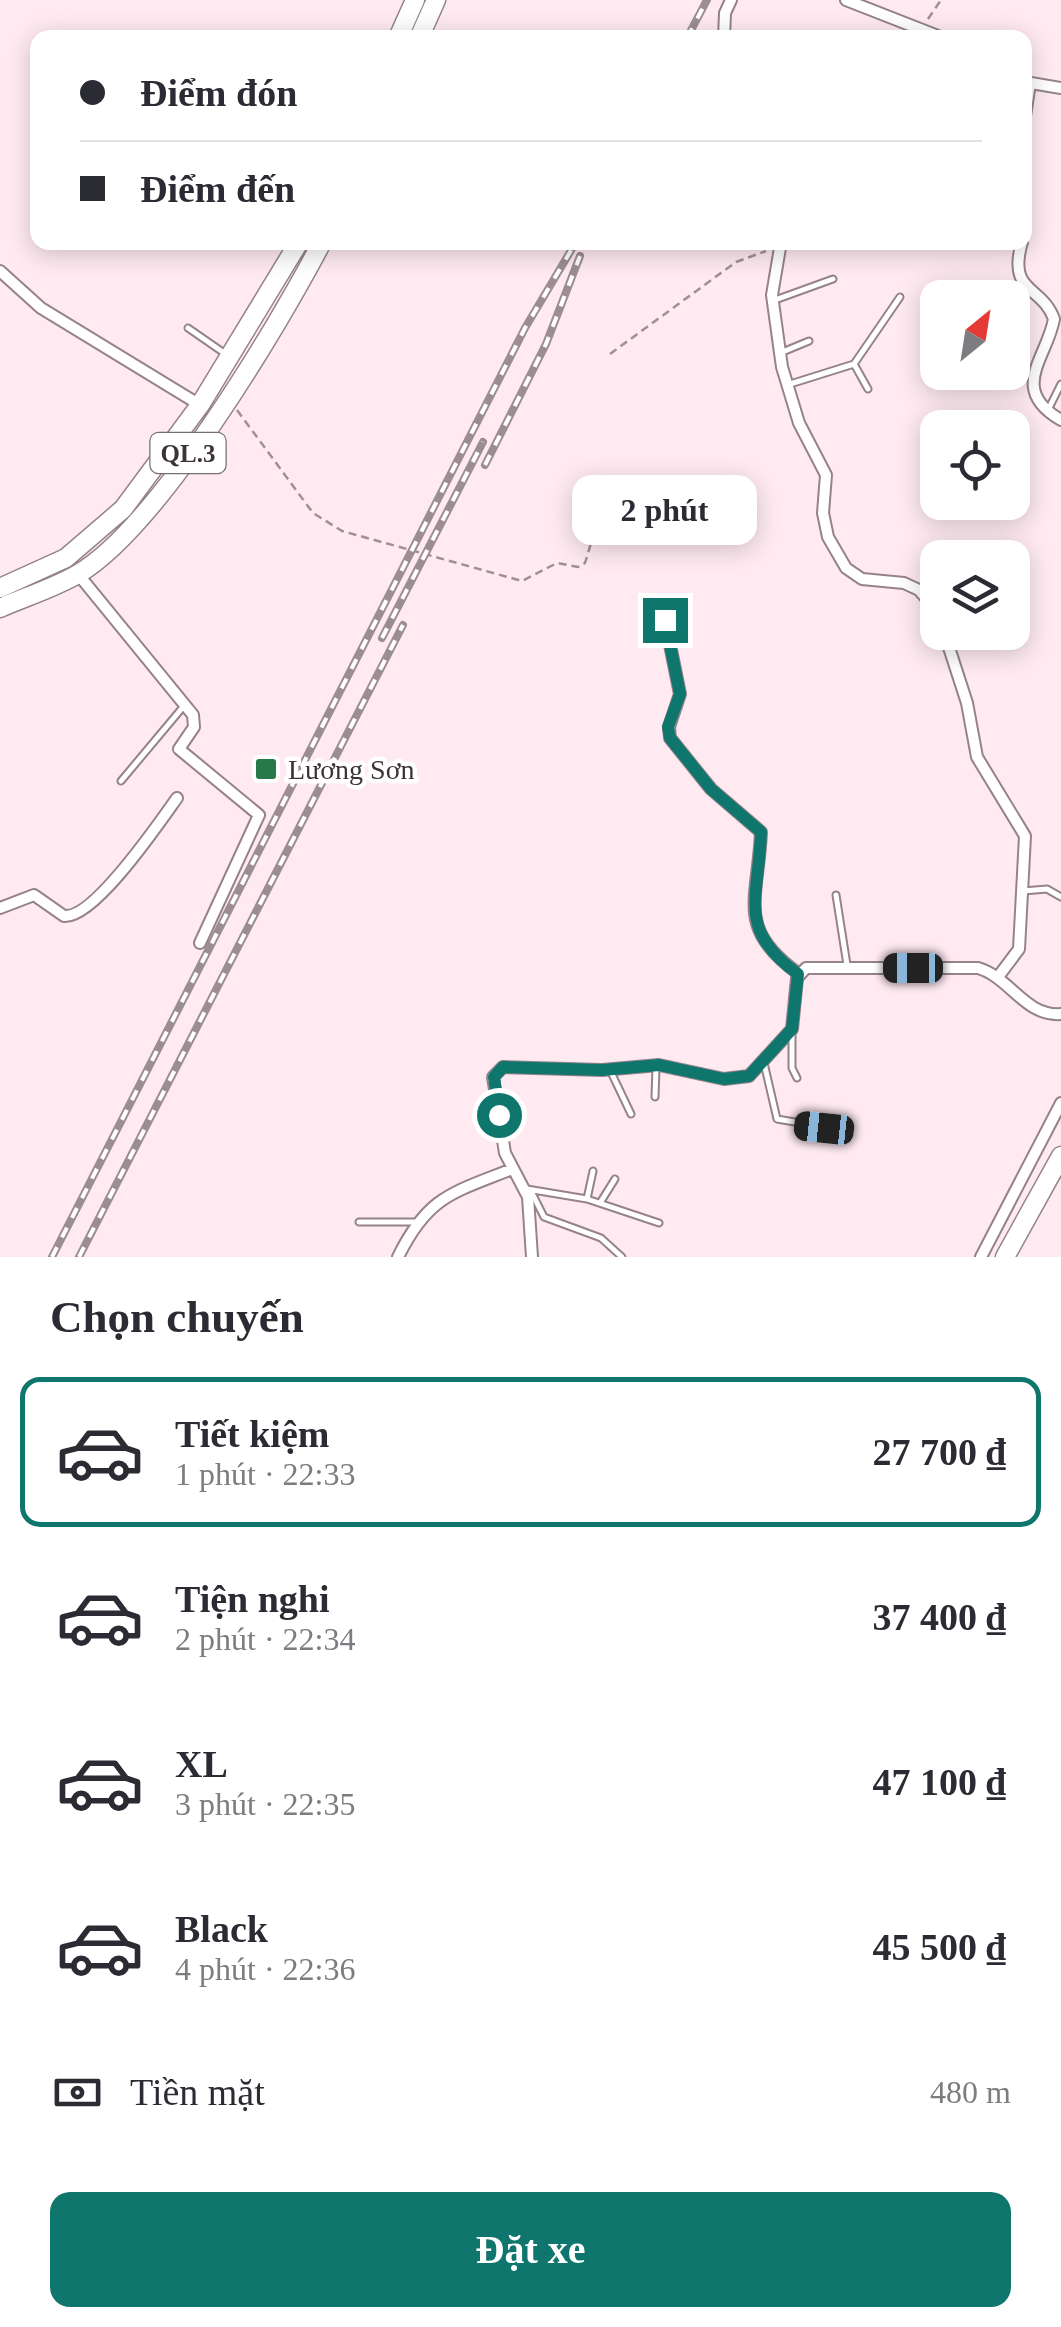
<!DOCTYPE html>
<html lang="vi">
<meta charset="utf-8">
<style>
:root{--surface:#fff;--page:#f7f7f7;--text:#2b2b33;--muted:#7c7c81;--line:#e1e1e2;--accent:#0f766e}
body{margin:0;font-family:"Times New Roman",serif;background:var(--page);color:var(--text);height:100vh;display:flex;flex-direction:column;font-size:38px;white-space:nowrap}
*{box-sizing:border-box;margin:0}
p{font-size:32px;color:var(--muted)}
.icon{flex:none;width:55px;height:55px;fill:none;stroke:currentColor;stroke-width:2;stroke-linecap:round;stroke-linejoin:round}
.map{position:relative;height:1257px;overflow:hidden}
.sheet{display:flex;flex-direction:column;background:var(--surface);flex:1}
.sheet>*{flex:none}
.hud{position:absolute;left:30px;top:30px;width:1002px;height:220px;border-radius:20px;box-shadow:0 5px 25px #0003;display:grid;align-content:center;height:220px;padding:0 50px;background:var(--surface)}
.needle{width:65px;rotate:30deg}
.fabs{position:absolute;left:920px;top:280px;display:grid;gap:20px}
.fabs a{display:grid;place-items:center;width:110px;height:110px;border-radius:20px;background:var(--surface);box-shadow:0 5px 25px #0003;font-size:50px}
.end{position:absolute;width:45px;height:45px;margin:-22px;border:12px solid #0f766e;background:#fff;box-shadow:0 0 0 5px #fff}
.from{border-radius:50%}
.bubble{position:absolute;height:70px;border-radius:20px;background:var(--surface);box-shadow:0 5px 25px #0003;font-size:32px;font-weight:700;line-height:70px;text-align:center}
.car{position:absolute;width:30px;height:60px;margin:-30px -15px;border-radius:12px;box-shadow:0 0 8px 2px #0007;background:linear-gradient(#222 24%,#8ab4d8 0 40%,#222 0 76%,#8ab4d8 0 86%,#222 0)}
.hud b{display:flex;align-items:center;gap:35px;height:95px;font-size:38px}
.hud b+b{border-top:2px solid var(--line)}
.hud i{width:25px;height:25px;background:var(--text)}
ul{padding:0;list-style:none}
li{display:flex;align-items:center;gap:30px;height:150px;margin:0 20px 15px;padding:0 30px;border:5px solid transparent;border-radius:20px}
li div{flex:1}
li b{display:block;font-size:38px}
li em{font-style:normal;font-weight:700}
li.on{border-color:var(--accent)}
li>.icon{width:90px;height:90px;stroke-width:1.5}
h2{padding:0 50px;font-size:45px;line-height:120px}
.pay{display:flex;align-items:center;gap:25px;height:110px;padding:0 50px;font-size:38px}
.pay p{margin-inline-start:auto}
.action{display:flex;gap:20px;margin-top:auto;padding:20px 50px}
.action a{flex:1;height:115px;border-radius:20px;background:var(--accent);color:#fff;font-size:40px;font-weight:700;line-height:115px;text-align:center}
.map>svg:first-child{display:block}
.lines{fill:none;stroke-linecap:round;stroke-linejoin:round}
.lane-casing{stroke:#96838a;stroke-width:9}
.street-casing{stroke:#96838a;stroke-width:14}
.highway-casing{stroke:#96838a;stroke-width:21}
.path{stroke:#9f9096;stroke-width:2.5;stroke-dasharray:8 5;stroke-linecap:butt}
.lane{stroke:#fff;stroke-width:5}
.street{stroke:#fff;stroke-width:10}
.highway{stroke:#fff;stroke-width:18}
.rail-casing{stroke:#9c8d93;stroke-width:8}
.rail{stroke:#fff;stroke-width:4;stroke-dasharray:11;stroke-linecap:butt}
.route{stroke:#0f766e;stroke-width:12}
.poi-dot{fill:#28794a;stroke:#fff;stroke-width:4}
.labels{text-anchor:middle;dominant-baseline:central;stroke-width:9;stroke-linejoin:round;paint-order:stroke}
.shield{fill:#fff;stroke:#767072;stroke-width:2.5}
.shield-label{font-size:25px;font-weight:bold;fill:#3b3336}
.poi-label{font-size:28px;fill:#3b3336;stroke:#fff;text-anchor:start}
</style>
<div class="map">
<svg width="1061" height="1257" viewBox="0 0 1061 1257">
<rect width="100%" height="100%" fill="#ffeaf2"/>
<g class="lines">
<defs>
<path id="lane" d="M775,300L833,279
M188,328L227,355
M780,353L809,341
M854,364L868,389
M787,385L854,364L900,297
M1049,408L1061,384
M121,781L183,707
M1023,891L1047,889L1061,897
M836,895L847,965
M792,1032V1068L797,1078
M764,1063L777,1119L824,1127
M610,1070L631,1114
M655,1097L656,1068
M527,1189L587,1199L659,1223
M532,1193L544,1217L601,1238L622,1257
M587,1199L593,1171
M600,1203L615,1179
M359,1222H415"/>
<path id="street" d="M846,0L943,38
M724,38L725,13L731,0
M1025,82L1061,88
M1025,116L1030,83
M1025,175V210
M781,242L772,295L782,367L799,423L826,475L823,513L828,537L846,568L862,579L904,583L919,590L938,612
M1022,242C1007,294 1042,285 1054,319C1047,358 1008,389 1061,420
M0,271L41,308L200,405
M78,574L193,715L194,727L179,749L259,815L200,943
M665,620L680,694L669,727L670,738L711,789L761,832C758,901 735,928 799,974
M944,632L967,703L977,757L1025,836L1019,949L998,977
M0,908L34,895L64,916C94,919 159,823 177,798
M398,1257C428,1196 452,1193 512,1169
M532,1257L528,1197L505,1153L493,1077L503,1067L602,1070L659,1065L724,1079L749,1076L792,1029L797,978L806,968H978C1010,977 1025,1017 1061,1014
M981,1257L1061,1103"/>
<path id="highway" d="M398,38L415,0
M419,38L436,0
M0,588L66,558L123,509L200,405L299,242
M0,608C25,597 54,588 78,574C158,527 277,328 322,242
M1005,1257L1061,1156"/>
</defs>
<!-- lane casing -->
<use href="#lane" class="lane-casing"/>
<!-- street casing -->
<use href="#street" class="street-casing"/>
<!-- highway casing -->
<use href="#highway" class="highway-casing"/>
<!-- path -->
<path class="path" d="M928,19L941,0
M610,354L736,262L766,251
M237,410L313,513L342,531L522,581L557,563L578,567L585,563L602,507L627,483"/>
<!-- lane -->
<use href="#lane" class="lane"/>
<!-- street -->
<use href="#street" class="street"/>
<!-- highway -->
<use href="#highway" class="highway"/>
<defs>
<path id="rail" d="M687,38L707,0
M485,465L546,344L580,256
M382,638L483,442
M52,1257L525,328L576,242
M79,1257L403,625"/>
</defs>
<!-- rail casing -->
<use href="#rail" class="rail-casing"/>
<!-- rail -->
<use href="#rail" class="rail"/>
</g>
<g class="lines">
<!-- route -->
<path class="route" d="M499,1115L494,1077L503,1067L602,1070L659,1065L724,1079L749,1076L792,1029L798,974C736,929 759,899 761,832L711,789L670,738L668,727L680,694L665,620"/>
</g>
<!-- markers -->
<rect class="poi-dot" x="254" y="757" width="24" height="24" rx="5"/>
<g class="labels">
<!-- shield labels -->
<rect class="shield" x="150.5" y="433" width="75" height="40" rx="8"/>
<g class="shield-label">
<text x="188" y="453">QL.3</text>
</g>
<!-- poi labels -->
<g class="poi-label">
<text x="288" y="769">Lương Sơn</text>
</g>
</g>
</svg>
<div class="fabs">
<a><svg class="needle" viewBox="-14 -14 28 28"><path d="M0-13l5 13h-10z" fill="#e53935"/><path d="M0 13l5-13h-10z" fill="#7c7c81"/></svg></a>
<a><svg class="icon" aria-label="locate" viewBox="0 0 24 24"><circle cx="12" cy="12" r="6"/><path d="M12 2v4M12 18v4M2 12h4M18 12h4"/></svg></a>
<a><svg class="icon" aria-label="layers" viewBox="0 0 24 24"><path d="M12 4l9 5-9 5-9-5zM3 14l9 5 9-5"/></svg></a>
</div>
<i class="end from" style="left:499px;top:1115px"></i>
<i class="end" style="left:665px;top:620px"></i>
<div class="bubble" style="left:572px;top:475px;width:185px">2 phút</div>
<i class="car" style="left:913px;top:968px;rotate:270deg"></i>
<i class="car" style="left:824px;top:1128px;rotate:276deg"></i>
<div class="hud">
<b><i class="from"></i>Điểm đón</b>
<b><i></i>Điểm đến</b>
</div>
</div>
<section class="sheet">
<h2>Chọn chuyến</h2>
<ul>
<li class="on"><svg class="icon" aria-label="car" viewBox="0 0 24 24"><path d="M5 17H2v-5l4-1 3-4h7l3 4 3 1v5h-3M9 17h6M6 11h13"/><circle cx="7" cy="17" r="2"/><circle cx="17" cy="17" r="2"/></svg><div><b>Tiết kiệm</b><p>1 phút · 22:33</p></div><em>27 700 ₫</em></li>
<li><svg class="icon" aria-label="car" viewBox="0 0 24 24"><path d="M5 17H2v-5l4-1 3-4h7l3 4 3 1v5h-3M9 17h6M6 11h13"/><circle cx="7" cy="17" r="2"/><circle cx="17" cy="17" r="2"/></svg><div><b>Tiện nghi</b><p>2 phút · 22:34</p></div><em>37 400 ₫</em></li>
<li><svg class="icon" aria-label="car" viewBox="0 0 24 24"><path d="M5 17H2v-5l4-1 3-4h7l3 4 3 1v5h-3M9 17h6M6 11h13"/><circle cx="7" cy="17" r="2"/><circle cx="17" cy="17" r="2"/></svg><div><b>XL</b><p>3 phút · 22:35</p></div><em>47 100 ₫</em></li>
<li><svg class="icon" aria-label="car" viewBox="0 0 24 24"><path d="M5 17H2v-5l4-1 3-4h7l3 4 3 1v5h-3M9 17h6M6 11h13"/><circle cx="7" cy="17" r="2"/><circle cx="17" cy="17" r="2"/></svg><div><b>Black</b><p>4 phút · 22:36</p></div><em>45 500 ₫</em></li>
</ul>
<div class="pay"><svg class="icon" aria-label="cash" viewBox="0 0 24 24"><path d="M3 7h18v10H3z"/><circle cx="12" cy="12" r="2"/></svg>Tiền mặt<p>480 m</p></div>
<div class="action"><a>Đặt xe</a></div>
</section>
